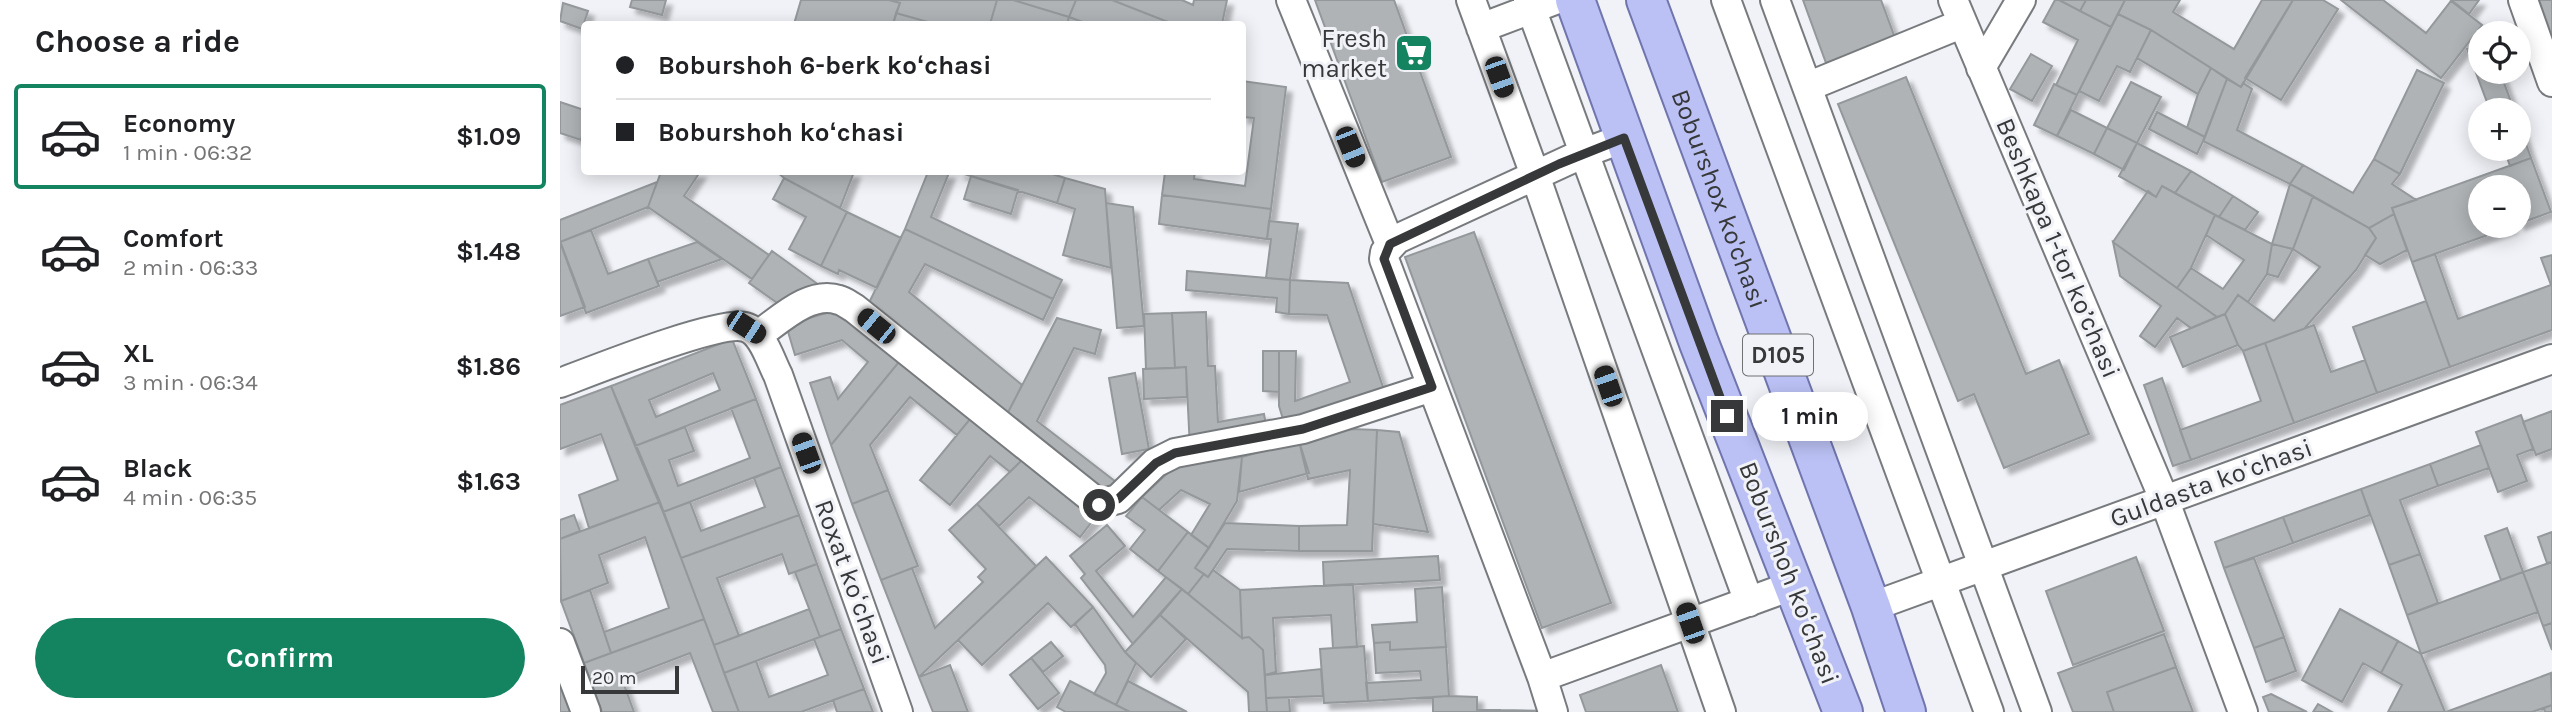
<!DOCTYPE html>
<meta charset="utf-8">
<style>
:root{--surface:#fff;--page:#f6f6f6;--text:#202124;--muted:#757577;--line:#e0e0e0;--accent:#138360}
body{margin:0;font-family:Karla,sans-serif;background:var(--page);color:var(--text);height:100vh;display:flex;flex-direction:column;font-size:26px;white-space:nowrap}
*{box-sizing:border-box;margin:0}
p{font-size:23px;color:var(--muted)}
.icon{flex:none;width:38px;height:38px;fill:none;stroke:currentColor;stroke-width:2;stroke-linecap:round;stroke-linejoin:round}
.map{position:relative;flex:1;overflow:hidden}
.sheet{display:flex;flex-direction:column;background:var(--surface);width:560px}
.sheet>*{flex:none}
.top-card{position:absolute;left:21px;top:21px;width:665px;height:154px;border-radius:7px;box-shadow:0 4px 18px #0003;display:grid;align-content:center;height:154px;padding:0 35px;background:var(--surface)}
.fabs{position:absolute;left:1908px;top:21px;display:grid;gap:14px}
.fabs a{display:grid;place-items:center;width:63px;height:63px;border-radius:50%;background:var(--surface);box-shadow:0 4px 18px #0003;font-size:35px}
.scale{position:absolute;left:21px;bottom:18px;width:98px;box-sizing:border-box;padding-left:7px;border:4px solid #373839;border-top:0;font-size:19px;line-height:24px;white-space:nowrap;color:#373839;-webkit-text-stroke:5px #f0f2f7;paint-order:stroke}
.end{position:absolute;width:32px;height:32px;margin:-16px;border:9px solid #373839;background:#fff;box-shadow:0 0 0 4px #fff}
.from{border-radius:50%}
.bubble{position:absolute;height:49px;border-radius:24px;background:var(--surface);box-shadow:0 4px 18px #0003;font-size:23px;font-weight:700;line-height:49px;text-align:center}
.car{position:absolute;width:21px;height:42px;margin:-21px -10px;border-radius:9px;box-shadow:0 0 5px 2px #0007;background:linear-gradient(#222 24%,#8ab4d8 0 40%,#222 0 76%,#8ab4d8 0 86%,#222 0)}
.top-card b{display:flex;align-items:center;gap:24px;height:66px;font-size:26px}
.top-card b+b{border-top:2px solid var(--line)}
.top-card i{width:18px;height:18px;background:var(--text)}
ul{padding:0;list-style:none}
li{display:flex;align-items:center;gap:21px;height:105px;margin:0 14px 10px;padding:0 21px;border:4px solid transparent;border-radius:7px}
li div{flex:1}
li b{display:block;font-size:26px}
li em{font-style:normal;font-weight:700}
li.selected{border-color:var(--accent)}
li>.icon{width:63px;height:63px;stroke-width:1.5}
h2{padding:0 35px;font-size:32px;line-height:84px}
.cta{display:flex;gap:14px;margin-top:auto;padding:14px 35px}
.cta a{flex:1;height:80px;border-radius:42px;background:var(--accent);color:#fff;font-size:28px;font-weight:700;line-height:80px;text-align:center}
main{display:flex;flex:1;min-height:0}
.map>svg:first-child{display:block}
.building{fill:#afb3b6;stroke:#94989b;stroke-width:2;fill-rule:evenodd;filter:url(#shadow)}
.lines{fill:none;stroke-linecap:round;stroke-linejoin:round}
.street-casing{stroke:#787b7e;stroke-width:32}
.primary-casing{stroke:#7076ad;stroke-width:42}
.street{stroke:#fff;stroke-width:28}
.primary{stroke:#bbc1f4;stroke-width:38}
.route{stroke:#373839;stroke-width:9}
.labels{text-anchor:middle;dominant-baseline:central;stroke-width:6;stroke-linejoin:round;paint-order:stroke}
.shield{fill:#f0f2f7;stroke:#6e7072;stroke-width:2}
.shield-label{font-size:24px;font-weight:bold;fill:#373839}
.poi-label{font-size:26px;fill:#373839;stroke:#f0f2f7;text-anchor:end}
.street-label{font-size:26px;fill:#373839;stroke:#f0f2f7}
</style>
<main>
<section class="sheet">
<h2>Choose a ride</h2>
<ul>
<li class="selected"><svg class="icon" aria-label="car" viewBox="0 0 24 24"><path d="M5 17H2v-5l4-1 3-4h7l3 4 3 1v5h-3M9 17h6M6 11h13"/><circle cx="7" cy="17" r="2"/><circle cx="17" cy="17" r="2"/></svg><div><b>Economy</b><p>1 min · 06:32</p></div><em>$1.09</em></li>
<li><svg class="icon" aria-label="car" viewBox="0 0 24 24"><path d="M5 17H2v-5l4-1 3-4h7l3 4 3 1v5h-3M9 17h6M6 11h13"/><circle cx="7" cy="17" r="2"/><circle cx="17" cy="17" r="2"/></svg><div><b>Comfort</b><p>2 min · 06:33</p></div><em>$1.48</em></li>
<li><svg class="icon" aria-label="car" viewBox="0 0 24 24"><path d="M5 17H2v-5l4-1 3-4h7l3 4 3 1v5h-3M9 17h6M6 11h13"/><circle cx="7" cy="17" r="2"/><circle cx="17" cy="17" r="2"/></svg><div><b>XL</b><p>3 min · 06:34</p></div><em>$1.86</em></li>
<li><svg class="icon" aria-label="car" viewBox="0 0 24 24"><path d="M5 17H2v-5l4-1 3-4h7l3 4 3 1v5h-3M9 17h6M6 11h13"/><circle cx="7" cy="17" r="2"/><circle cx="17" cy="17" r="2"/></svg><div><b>Black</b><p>4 min · 06:35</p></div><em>$1.63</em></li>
</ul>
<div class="cta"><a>Confirm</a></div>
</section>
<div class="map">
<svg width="1992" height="712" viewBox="0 0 1992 712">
<defs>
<filter id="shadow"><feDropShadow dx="6" dy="6" stdDeviation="2" flood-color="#0004"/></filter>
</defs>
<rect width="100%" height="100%" fill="#f0f2f7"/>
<!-- building -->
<path class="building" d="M72,0H106L102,15L70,7Z
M241,0H329L340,3L333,24H234Z
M329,0H437L430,24H375L336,13L340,3Z
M437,0H453L509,17L507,24H430Z
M453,0H516L509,17Z
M516,0H552L613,24H528L509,17Z
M552,0H622L633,5L634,0H667L662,24H613Z
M755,0H834L891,157L822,182Z
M1243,0H1321L1335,38L1266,63Z
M1495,0H1499L1551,27L1517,95L1496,85L1518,40L1483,22Z
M1499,0H1526L1520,11Z
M1526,0H1565L1551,27L1520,11Z
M1565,0H1620L1613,12L1674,49L1702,0H1733L1681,87L1591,30L1558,14Z
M1733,0H1763L1778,9L1721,100L1685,78Z
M1781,0H1823L1866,33L1891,1L1922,25L1881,78Z
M1891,0H1919L1909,14Z
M1975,0H1992V38L1989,39Z
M3,3L28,11L22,29L0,21Z
M336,13L375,24H333Z
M1558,14L1591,30L1570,72L1557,66L1539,101L1519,91Z
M509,17L528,24H507Z
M1591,30L1651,68L1638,94L1577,58Z
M1920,45V72H1940L1954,110H1930L1907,49Z
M1471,54L1492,66L1472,101L1450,89Z
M1651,68L1667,79L1645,137L1627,128L1638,94Z
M1857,70L1884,83L1840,174L1814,159Z
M1346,77L1466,374L1499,360L1529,434L1444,468L1414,394L1398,401L1278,104Z
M1667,79L1681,87L1683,83L1692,89L1677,130L1743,165L1730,184L1643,141Z
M682,81L726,87L711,209L602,195L605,172H635L634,179L685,186L694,118L682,117Z
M1571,82L1601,97L1577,143L1547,128Z
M1494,84L1517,95L1497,136L1474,125Z
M0,102L24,110V129L21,140L0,133Z
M1511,110L1547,128L1534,154L1497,136Z
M1597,112L1645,137L1637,154L1589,129Z
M1958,122L1971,158L1950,166L1944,149H1958Z
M1547,128L1577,143L1564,170L1534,154Z
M1577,143L1631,171L1615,193L1602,186L1596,197L1559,176Z
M1971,158L1991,212L1958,224V187H1920V226H1953L1852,262L1832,208Z
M1814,159L1840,174L1832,184L1856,200L1832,208L1834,214L1809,228L1730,184L1743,165L1793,193Z
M1631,171L1673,196L1659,217L1615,193Z
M101,172H140L124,196L209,255L192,279L88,207Z
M217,172H294L280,208L224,178Z
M368,172L389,173L371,217L502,280L493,299L345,229Z
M398,172H486L505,178L497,203Z
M411,176L458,190L451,214L404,199Z
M224,178L287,212L261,266L229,249L246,217L213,199Z
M505,178L545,189L551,268L503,255L515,209L497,203Z
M97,182L88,207L0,242V220Z
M1730,184L1753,196L1733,249L1712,244Z
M1602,186L1655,215L1631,268L1617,288L1553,242L1588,191L1596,197Z
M602,195L711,209L707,239L599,224Z
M1673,196L1698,212L1685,230L1659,217Z
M1753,196L1809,228L1816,238L1796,270L1744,329L1683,351L1678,345L1665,314L1678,295L1714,321L1760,267L1733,249Z
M546,203L573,207L584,326L557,328Z
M287,212L341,238L317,288L279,270L278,274L261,266Z
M1834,214L1847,250L1820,264L1805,255L1816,238L1809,228Z
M1655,215L1712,244L1707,274L1688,302L1678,295L1665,314L1657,317L1617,288L1631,268L1663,289L1684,260L1646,235Z
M709,221L738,224L730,280L706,278L711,239H707Z
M345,229L493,299L483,320L365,264L349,292L462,385L441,426L304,313Z
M31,230L48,274L88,259L99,286L26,313L0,242Z
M914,232L1051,603L982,628L845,257Z
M0,241L25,307L0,316Z
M137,242L162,259L97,282L88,259Z
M1553,242L1617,288L1657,317L1631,328L1617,318L1595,347L1580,336L1601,306L1560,276Z
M1712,244L1733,249L1718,277L1707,274Z
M212,251L259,285L230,312L189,283Z
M1875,254L1898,319L1991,285L1981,258L1992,255V330L1890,367L1852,262Z
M627,271L730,280L729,314L716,312L717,298L626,290Z
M730,280L788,283L826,396L726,429L719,406V351H736L735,401L790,382L767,315L729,314Z
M1866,301L1890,367L1817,393L1793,327Z
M283,308L343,357L271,445L250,383L270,377L278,399L308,362L282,340L235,355L226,325Z
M646,312L648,366H655L658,422L704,414L708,436L630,449L626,367L615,368L612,313Z
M612,313L615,368L586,369L584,314Z
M1665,314L1678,345L1623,367L1610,337Z
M497,318L541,330L535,354L514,348L477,421L556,482L539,503L441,426Z
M1754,325L1771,372L1805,360L1817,393L1734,423L1705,343Z
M172,339L196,399L75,446L51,386ZM153,373L160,390L96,417L89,400Z
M1705,343L1734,423L1631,460L1620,430L1701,401L1683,351Z
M703,351H719V392L703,391Z
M343,357L415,413L397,435L350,397L310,445L328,490L292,504L271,445Z
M626,367L627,397L584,399L583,369Z
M575,373L589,449L562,454L549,378Z
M1602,378L1631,460L1613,466L1584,385Z
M51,386L100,502L29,528L19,495L58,480L41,434L0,449V405Z
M196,399L221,467L103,512L75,446L125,427L134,451L109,460L118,486L190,458L171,408Z
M1992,411V449L1976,455L1963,422Z
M415,413L468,454L450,472L430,456L390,505L360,480Z
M1961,415L1973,449L1957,455L1967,481L1938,492L1916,432Z
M791,429L817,430L812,551H739V526L787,525L790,470L748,479L739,441Z
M817,430L839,432L868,532L813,524Z
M739,441L749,473L679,492L682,457Z
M1921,445L1929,468L1878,486L1870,464Z
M468,454L541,510L520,537L469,497L439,526L417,504Z
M682,457L677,501L649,548L631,535L650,504L621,490L599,510L582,497L615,466Z
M1870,464L1878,486L1840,500L1860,554L1829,565L1801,489Z
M221,467L239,515L121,558L103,512L130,502L141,531L205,507L194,478Z
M1801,489L1810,515L1733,543L1723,517Z
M328,490L358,566L321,580L292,504Z
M582,497L628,532L598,571L570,549L585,530L566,516Z
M100,502L144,619L51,653L44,632L109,608L85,537L39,555L48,583L1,601L0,539Z
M417,504L476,566L359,677L321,580L352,568L375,628L423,582L418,577L426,569L389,530Z
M14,515L20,531L0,539V520Z
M239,515L257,564L229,574L222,554L157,578L179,636L154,645L121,558Z
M1723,517L1733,543L1664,568L1655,542Z
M665,523L739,526V551L667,549L648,577L635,568Z
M547,525L565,546L536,571L573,617L606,577L622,589L573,644L521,578L525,574L510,556Z
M1947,528L1963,572L1941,580L1925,536Z
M628,532L649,548L635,568L644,574L628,594L598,571Z
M1992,532V562L1987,563L1978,537Z
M1860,554L1878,603L1847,615L1829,565Z
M878,556L880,580L764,586L763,562Z
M486,557L533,607L511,627L488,603L422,665L398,640Z
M1576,557L1604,631L1513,665L1486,591Z
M1694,558L1724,637L1694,648L1664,568Z
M1992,562V623L1983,626L1963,572Z
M257,564L281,629L260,637L235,572Z
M653,570L680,590L682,638L628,594L644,574L648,577Z
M1963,572L1978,612L1861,654L1847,615Z
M793,584L797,647L773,648L771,615L713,618L716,672L705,675L703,650L689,637L682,638L680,590Z
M882,587L886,647L830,650V642L814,643L812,625L857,622L855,589Z
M622,589L682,638L689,637L703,650L707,712H689L688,692L600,615Z
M30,590L51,653L24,663L1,601Z
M533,607L565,652L576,663L556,705L534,694L546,673L545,665L515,624Z
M249,609L260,637L164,673L154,645Z
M1780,609L1838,641L1821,673L1803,663L1782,702L1742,680Z
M600,615L626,639L591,677L565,652Z
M144,619L179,712H153L130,653L62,679L74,712H42L24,663Z
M1992,623V650L1983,626Z
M281,629L304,689L241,712H179L164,673L196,661L209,697L268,675L254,639Z
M1604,634L1616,667L1547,692L1554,712H1513L1498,673Z
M1724,637L1736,671L1706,682L1694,648Z
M1838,641L1861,654L1885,712H1828L1842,685L1821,673Z
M491,642L503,656L483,672L471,658Z
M830,642V650L886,647L889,696L808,701L806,683L861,680L860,671L816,673L814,643Z
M804,646L808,701L764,703L760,649Z
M471,658L499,693L478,709L450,675Z
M390,665L408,712H373L359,677Z
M1101,665L1118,712H1026L1020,695Z
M1616,667L1633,712H1554L1547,692Z
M761,669L763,696L706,698L705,675Z
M1991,673L1992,705L1972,712H1886Z
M0,680L13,712H0Z
M510,681L568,711L567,712H506L497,707Z
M568,681L627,712H570L556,705Z
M304,689L313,712H277L273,700Z
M1711,694L1747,712H1709L1703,697Z
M889,696L917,697V710H940V712H873V697Z
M706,698H729L730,712H707Z
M1758,704L1772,712H1753Z
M1992,705V712H1985L1984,708Z
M940,710L991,711V712H940Z"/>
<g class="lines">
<defs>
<path id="street" d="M731,0L830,244
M911,0L975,175L1161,712
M968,0L1189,602
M1166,0L1429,712
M1215,0L1477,712
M1393,0L1604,499L1683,712
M1963,0L1992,82
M921,28L995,0
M1421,68L1461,0
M1247,87L1401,24
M1064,138L1024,153L837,239L825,252L824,259L982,677L1234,585
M198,335C220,320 250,290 279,300C284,301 290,306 294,308L539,504L558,499L595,463L615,453L743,429L872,387
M0,383C32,371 159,320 185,327C203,332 210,360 218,375L338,712
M1311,607L1992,359
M0,643L26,712
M982,677L993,712"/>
<g id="primary">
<path d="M1015,0L1139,343L1283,712"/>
<path id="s1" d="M1086,0L1311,607L1346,712"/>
</g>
</defs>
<!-- street casing -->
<use href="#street" class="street-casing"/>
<!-- primary casing -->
<use href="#primary" class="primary-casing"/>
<!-- street -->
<use href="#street" class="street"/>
<!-- primary -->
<use href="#primary" class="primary"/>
</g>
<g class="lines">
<!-- route -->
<path class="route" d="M539,505L558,499L596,463L615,453L743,429L872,387L824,259L830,244L999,164L1064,138L1167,416"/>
</g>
<!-- icons -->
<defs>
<symbol id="supermarket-square" viewBox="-11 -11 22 22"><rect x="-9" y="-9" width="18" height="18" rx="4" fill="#138360" stroke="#f0f2f7"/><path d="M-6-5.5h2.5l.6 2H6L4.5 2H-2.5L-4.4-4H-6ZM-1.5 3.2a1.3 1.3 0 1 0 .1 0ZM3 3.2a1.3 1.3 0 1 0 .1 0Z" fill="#fff"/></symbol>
</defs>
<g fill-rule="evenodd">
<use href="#supermarket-square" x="832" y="31" width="44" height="44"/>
</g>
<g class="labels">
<!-- shield labels -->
<rect class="shield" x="1183" y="334.5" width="70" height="41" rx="5"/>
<g class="shield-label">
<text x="1218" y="355">D105</text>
</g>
<!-- poi labels -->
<g class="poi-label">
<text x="827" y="38">Fresh<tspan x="827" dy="30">market</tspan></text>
</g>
<!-- street labels -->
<g class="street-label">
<text stroke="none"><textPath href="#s1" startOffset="212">Boburshox ko'chasi</textPath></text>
<text transform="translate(1498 248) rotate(67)">Beshkapa 1-tor koʼchasi</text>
<text transform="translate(1651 483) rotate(-20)">Guldasta koʻchasi</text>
<text transform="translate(1229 573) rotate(69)">Boburshoh koʻchasi</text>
<text transform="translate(292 582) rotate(70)">Roxat koʻchasi</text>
</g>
</g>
</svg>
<div class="fabs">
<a><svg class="icon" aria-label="locate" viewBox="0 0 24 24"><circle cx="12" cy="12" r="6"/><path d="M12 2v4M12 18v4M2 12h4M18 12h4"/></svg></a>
<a>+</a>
<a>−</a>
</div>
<div class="scale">20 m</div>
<i class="end from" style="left:539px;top:505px"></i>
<i class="end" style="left:1167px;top:416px"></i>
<div class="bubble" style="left:1192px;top:392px;width:116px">1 min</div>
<i class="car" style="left:939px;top:77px;rotate:160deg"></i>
<i class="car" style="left:790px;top:147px;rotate:158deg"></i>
<i class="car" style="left:316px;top:326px;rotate:309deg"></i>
<i class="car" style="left:186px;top:327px;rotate:123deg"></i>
<i class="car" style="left:1048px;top:386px;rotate:341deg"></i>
<i class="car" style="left:246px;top:453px;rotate:340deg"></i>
<i class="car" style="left:1130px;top:623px;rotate:341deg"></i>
<div class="top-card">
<b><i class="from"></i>Boburshoh 6-berk koʻchasi</b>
<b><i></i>Boburshoh koʻchasi</b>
</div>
</div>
</main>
